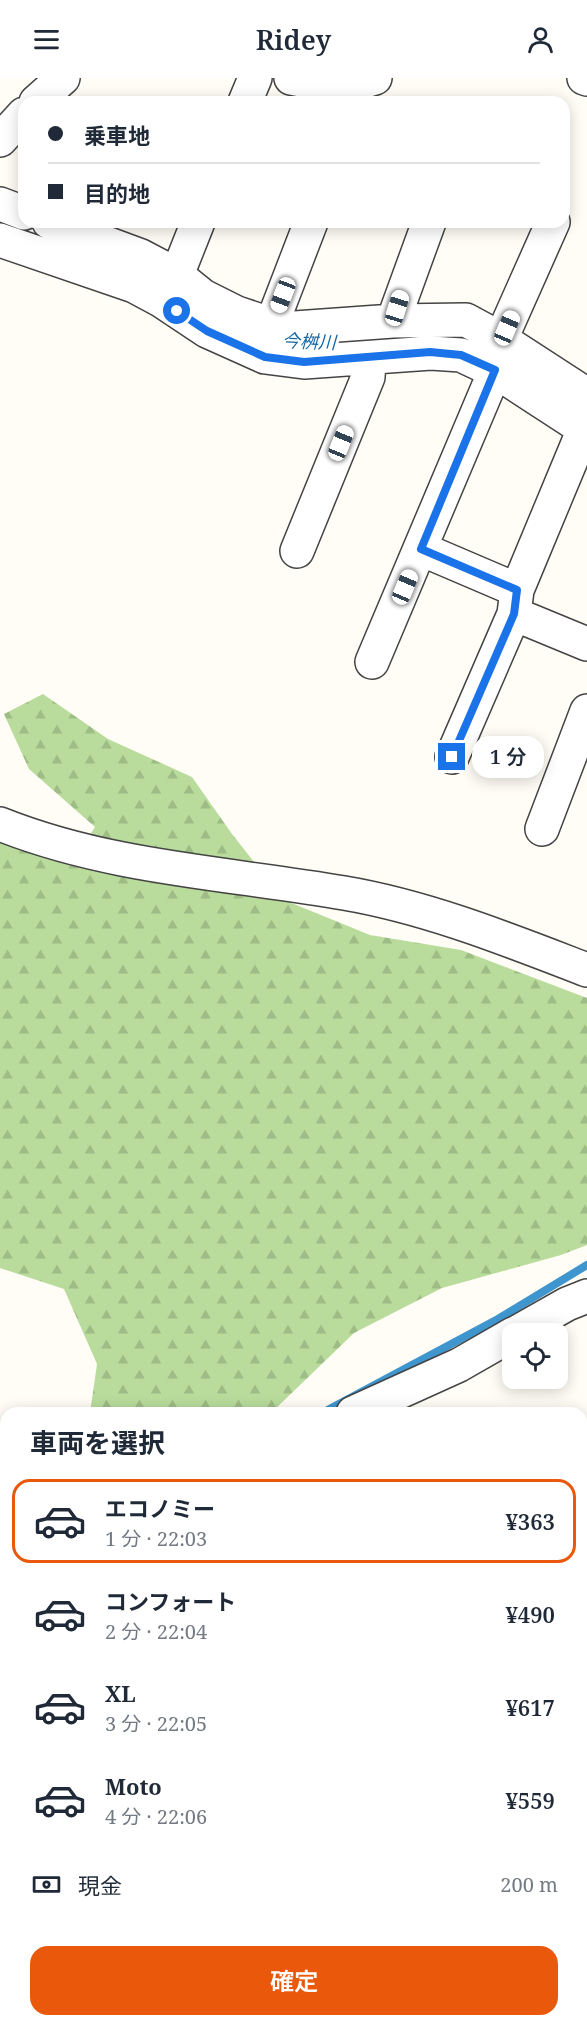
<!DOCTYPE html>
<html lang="ja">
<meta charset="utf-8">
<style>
:root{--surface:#fff;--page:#f2f2f3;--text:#1f2937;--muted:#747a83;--line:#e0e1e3;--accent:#ea580c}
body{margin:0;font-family:"Noto Serif","Noto Sans JP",serif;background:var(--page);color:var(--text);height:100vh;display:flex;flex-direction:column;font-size:22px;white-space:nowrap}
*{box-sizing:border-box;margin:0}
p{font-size:20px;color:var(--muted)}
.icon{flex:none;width:33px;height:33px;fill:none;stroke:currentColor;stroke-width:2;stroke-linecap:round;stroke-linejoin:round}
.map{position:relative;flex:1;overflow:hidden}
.panel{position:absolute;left:0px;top:1329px;width:588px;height:620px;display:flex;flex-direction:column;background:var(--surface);border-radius:18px 18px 0 0;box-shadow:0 3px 15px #0003}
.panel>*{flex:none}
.guide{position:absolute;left:18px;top:18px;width:552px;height:132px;border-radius:18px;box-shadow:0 3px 15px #0003;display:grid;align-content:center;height:132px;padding:0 30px;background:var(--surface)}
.tools{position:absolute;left:502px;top:1245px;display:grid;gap:12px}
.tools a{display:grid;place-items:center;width:66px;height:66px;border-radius:12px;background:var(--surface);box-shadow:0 3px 15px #0003;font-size:30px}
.end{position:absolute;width:27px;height:27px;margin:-14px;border:8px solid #1a73e8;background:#fff;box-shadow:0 0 0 3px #fff}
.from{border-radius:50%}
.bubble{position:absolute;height:42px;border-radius:18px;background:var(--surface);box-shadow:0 3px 15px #0003;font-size:20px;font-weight:600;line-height:42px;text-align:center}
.car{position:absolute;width:18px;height:36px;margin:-18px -9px;border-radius:8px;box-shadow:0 0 4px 2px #0007;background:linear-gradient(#fff 24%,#345 0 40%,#fff 0 76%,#345 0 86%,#fff 0)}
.guide b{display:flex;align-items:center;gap:21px;height:57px;font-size:22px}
.guide b+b{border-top:2px solid var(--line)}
.guide i{width:15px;height:15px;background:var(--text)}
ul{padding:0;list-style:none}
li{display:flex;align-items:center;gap:18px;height:84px;margin:0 12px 9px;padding:0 18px;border:3px solid transparent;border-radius:18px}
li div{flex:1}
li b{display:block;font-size:22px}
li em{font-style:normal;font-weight:600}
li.selected{border-color:var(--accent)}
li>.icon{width:54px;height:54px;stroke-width:1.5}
h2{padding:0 30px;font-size:27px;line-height:72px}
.pay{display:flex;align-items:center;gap:15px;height:66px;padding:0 30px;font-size:22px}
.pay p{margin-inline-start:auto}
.primary-button{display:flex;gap:12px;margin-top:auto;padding:12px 30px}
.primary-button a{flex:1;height:69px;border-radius:18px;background:var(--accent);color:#fff;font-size:24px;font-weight:600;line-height:69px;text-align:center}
header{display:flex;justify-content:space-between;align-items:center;height:78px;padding:0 30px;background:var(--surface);font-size:27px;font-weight:600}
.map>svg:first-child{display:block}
.forest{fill:url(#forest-firs)}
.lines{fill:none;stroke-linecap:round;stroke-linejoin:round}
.stream{stroke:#3f96cf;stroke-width:8}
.river{stroke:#b9e0f7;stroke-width:50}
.minor-casing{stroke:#444;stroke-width:36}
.minor{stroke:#fff;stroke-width:33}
.route{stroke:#1a73e8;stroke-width:8}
.labels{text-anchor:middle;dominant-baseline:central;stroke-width:6;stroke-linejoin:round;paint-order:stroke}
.water-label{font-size:18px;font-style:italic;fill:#1768a6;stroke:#fff}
</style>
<header><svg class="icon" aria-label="menu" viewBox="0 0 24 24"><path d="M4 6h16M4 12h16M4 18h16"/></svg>Ridey<svg class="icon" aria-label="person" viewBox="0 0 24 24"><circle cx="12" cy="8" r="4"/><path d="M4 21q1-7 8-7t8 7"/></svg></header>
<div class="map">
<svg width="587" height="1948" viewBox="0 0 587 1948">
<defs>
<pattern id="forest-firs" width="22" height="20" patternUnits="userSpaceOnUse" patternTransform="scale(1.5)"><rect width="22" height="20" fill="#b9dc9c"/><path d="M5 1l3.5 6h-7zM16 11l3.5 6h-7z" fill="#9ebc85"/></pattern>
</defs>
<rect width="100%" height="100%" fill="#fffdf5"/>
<!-- forest -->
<path class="forest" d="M43,616L108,661L192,699L232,756L284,822L370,857L461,872L587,920V1167L561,1177L442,1210L354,1255L271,1335H90L97,1286L64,1211L0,1190V761L74,782L95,749L29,691L4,636Z
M587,1638V1948H0V1852L6,1849V1942H582V1642Z"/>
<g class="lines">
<!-- stream -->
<path class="stream" d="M322,1335L498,1241L587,1187"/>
<!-- river -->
<path class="river" d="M239,249C302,282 372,258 439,254"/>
<defs>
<path id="minor" d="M291,0C320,6 347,10 375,0
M584,0L587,1
M36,24L63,0
M245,24L255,0
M0,62L24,36
M0,126L24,135
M49,144L141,178L177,197L203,218L237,235L273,247L295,250L393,243L466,242L501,261L587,317
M0,162L134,208L162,223L207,253L265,279L304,284L431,275L461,277L495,293L587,353
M177,197L198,144
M393,243L429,144
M501,261L553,144
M267,269L276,235L311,144
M421,471L517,512
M297,473L368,299L369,281
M514,536L587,566
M372,584L495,293
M452,679L514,536L517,512L584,351
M0,746C110,790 228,795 344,815C427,829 509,862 587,892
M542,751L587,633
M514,1256L567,1226L587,1218
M353,1335L459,1287L513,1256
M0,1465L6,1463
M582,1606L587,1602
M0,1795L6,1790"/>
</defs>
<!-- minor casing -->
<use href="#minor" class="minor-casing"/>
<!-- minor -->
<use href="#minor" class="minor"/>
</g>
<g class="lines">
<!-- route -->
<path class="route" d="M177,233L207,253L265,279L304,284L430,274L461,277L495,292L421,471L517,512L514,536L452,679"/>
</g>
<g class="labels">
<!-- water labels -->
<g class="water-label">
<text transform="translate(309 263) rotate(2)">今桝川</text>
</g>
</g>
</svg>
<div class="tools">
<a><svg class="icon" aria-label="locate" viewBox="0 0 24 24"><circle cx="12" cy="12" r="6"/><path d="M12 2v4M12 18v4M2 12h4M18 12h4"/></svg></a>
</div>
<i class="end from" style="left:177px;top:233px"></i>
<i class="end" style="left:452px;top:679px"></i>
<div class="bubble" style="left:472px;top:658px;width:72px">1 分</div>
<i class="car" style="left:283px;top:217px;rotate:201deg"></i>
<i class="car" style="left:397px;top:230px;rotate:17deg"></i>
<i class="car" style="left:507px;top:250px;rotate:23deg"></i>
<i class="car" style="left:341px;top:365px;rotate:22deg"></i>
<i class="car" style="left:405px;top:509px;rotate:23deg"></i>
<div class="guide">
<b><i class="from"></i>乗車地</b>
<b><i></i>目的地</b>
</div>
<section class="panel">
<h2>車両を選択</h2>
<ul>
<li class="selected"><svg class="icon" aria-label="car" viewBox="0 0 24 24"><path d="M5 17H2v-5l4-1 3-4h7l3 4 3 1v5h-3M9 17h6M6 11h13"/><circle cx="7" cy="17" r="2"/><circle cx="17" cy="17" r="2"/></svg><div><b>エコノミー</b><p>1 分 · 22:03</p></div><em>¥363</em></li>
<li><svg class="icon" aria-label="car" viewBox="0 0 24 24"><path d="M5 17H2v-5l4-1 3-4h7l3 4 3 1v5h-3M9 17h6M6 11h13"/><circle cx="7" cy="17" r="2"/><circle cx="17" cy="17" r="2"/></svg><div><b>コンフォート</b><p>2 分 · 22:04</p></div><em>¥490</em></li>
<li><svg class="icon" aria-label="car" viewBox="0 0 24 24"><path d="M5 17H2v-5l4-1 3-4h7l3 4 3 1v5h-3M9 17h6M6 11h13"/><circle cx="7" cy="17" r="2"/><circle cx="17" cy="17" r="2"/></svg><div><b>XL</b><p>3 分 · 22:05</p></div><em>¥617</em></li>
<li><svg class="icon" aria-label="car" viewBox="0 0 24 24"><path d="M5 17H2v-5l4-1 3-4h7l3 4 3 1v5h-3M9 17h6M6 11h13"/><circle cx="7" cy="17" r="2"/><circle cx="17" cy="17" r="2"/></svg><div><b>Moto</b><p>4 分 · 22:06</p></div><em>¥559</em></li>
</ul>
<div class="pay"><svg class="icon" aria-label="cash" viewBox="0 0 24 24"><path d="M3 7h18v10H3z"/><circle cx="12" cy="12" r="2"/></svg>現金<p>200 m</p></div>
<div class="primary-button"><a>確定</a></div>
</section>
</div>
